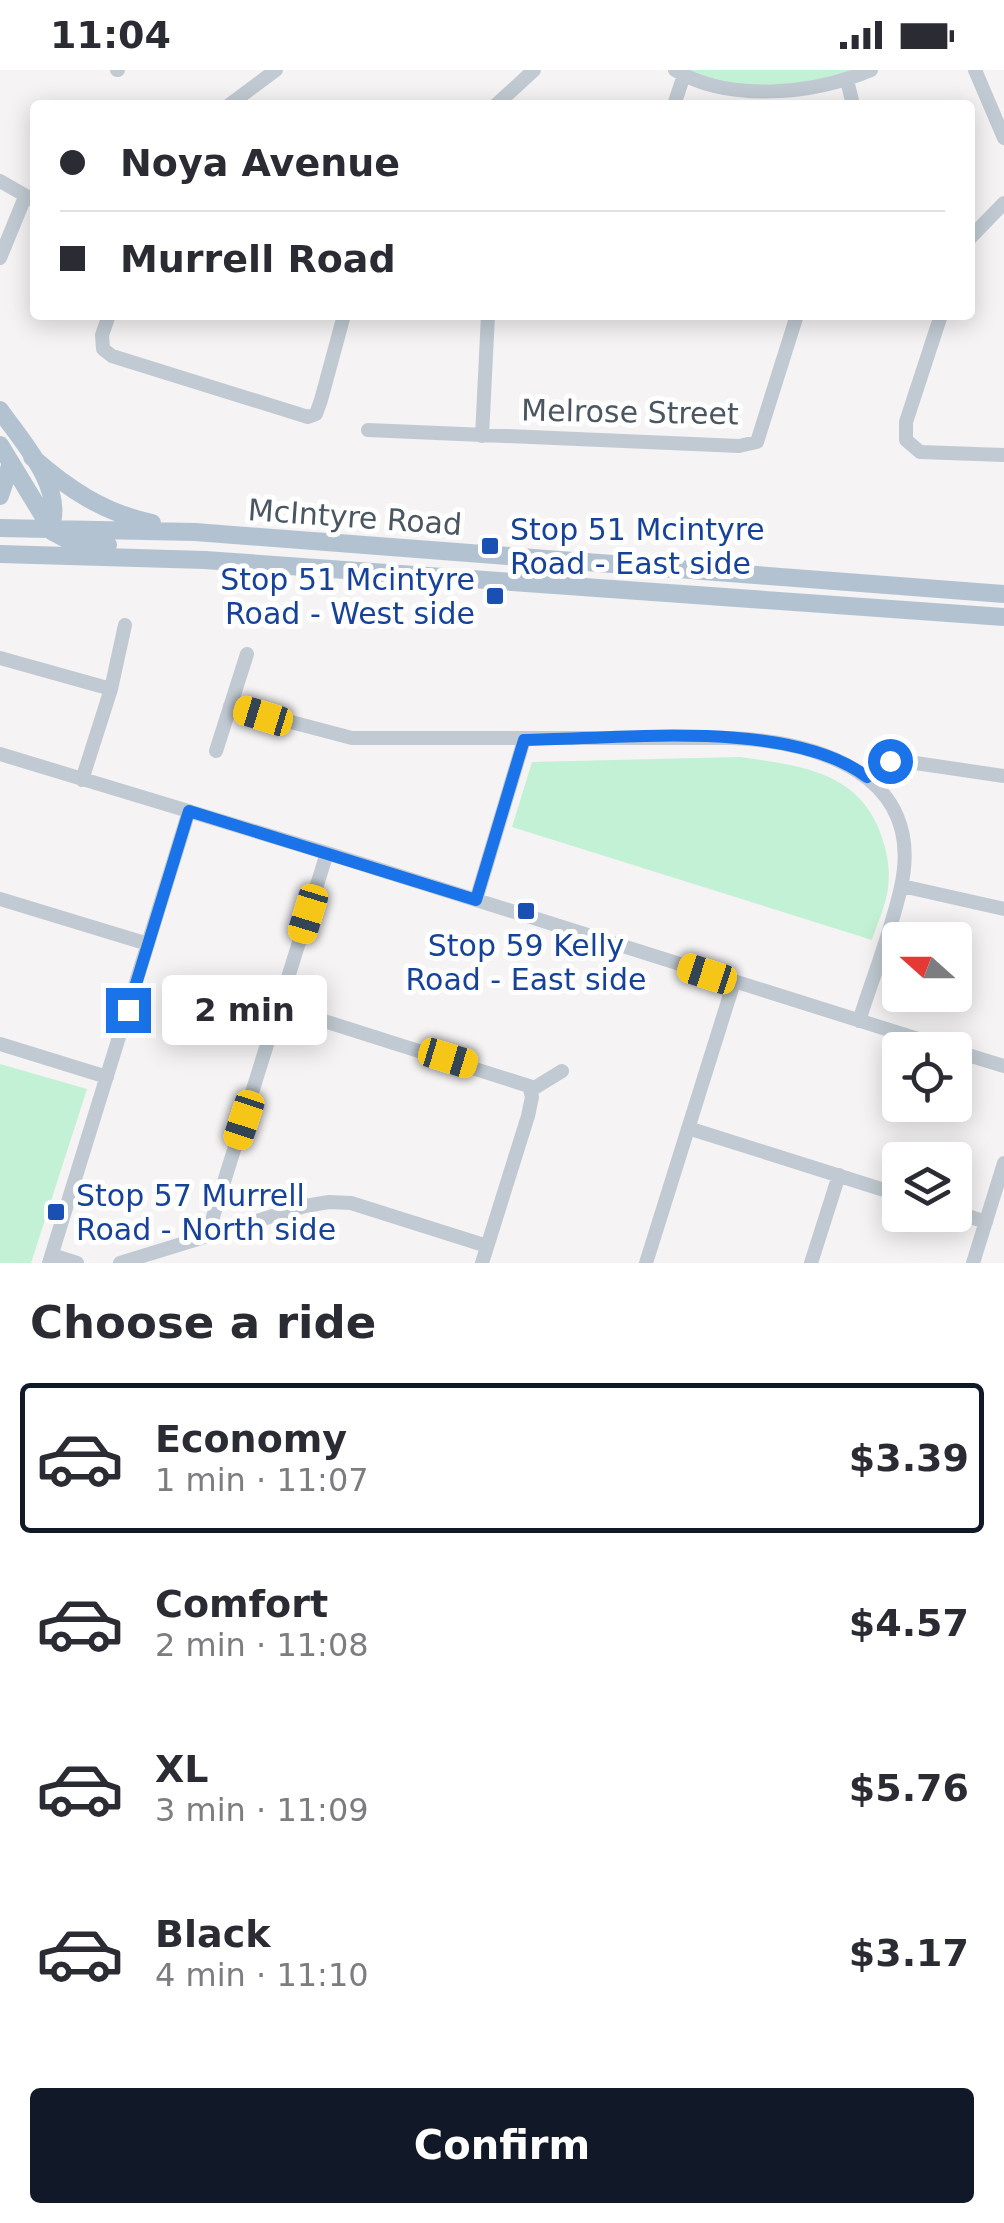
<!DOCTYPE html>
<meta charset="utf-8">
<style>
:root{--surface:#fff;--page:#f2f2f3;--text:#2b2b33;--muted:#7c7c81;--line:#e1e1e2;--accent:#111827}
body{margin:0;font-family:"DejaVu Sans",sans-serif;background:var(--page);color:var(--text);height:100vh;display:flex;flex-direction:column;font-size:38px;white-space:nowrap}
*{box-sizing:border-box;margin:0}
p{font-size:32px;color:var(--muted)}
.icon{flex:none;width:55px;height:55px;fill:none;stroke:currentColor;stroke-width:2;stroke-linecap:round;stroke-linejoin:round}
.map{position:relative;height:1193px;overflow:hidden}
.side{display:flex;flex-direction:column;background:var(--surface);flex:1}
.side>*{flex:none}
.hud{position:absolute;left:30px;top:30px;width:945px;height:220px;border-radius:10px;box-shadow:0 5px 25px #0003;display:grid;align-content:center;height:220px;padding:0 30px;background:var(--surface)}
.needle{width:65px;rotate:291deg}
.controls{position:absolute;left:882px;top:852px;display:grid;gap:20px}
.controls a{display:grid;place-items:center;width:90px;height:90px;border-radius:10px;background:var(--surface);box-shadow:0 5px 25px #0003;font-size:50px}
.end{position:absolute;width:45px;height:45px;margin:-22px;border:12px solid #1a73e8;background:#fff;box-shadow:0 0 0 5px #fff}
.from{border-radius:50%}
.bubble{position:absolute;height:70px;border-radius:10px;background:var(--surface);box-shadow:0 5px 25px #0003;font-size:32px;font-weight:600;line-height:70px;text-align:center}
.car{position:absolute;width:30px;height:60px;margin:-30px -15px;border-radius:12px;box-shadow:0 0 8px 2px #0007;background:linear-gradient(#f5c518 24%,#345 0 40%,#f5c518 0 76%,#345 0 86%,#f5c518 0)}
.hud b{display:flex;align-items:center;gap:35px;height:95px;font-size:38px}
.hud b+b{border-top:2px solid var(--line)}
.hud i{width:25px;height:25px;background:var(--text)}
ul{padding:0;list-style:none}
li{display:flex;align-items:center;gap:30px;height:150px;margin:0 20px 15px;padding:0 10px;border:5px solid transparent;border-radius:10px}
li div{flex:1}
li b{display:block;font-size:38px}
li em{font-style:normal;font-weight:600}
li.active{border-color:var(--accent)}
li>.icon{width:90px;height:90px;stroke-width:1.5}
h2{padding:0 30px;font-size:45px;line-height:120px}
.cta{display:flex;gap:20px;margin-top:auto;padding:20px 30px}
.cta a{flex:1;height:115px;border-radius:10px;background:var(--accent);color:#fff;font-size:40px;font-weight:600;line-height:115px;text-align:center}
.status{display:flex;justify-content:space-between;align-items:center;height:70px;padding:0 50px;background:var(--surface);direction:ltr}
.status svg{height:28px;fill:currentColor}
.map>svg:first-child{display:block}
.green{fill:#c3f1d5}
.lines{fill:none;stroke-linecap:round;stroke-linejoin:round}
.minor{stroke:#c1cad2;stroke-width:14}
.major{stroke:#b3c2d1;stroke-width:18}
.route{stroke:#1a73e8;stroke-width:12}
.transit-dot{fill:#1a4fb4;stroke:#fff;stroke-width:4}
.labels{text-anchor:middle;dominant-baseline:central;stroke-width:10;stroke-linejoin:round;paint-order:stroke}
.street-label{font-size:30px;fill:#4a5661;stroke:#fff}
.transit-label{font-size:30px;fill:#164399;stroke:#fff;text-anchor:start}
</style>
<div class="status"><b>11:04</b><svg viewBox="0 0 49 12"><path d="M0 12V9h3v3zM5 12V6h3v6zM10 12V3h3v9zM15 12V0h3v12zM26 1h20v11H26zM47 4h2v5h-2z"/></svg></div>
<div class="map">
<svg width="1004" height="1193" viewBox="0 0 1004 1193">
<rect width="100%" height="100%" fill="#f5f3f3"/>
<!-- green -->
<path class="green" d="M675,0H871L753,21Z
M740,687C795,695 854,700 878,757C886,777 891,797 888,818C886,835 877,854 872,870L512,757L532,692Z
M0,994L87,1019L31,1193H0Z"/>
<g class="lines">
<!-- minor -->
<path class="minor" d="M117,0H118
M675,0C730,33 814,24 871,0
M975,0L1004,68
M847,10L853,35
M229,35L276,0
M496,35L534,0
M674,35L684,5
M0,111L35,131
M970,168L1004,133
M0,188L25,127
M109,245L102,265L103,279L112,286L308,347L316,344L321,330L344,245
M941,245L906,352V370L920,382L1004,385
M368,360L739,376L757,372L797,245
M482,366L488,245
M0,588L111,619
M230,636L352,668H731C818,672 926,704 901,817C891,862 873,907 859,951
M216,681L247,584
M0,684L327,783L953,980
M867,707L895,690L1004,706
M82,710L111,619L125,555
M902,816L1004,839
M0,829L148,874
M476,830L524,670
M280,937L529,1016L532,1027L528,1046L482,1193
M0,974L107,1007
M955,981L1004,996
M531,1020L562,1001
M688,1058L900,1125
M955,1142L986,1152
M207,1166L327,783
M52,1185L77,1193
M49,1193L189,741
M120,1193L305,1136L329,1132L351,1133L487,1176
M646,1193L734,912
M811,1193L839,1105
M973,1193L1004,1093"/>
<!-- major -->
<path class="major" d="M0,340C22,372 66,418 50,459
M0,375L53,462L72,472L108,475
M32,387C68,419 104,443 152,453
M0,426L11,393
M0,458L195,462L1004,524
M0,484L205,490L1004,547"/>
</g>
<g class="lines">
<!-- route -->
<path class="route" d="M128,940L189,741L476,830L524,670C621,669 789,648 867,707L890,691"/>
</g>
<!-- markers -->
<g class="transit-dot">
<rect x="480" y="466" width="20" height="20" rx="5"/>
<rect x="485" y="516" width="20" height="20" rx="5"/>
<rect x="516" y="831" width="20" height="20" rx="5"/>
<rect x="46" y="1132" width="20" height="20" rx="5"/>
</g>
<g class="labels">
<!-- street labels -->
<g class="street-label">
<text transform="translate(630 342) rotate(1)">Melrose Street</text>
<text transform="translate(355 447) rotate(4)">McIntyre Road</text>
</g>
<!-- transit labels -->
<g class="transit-label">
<text x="510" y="459">Stop 51 Mcintyre<tspan x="510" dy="34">Road - East side</tspan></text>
<text x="475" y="509" text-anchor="end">Stop 51 Mcintyre<tspan x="475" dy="34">Road - West side</tspan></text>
<text x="526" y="875" text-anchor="middle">Stop 59 Kelly<tspan x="526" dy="34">Road - East side</tspan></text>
<text x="76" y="1125">Stop 57 Murrell<tspan x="76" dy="34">Road - North side</tspan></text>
</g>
</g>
</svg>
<div class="controls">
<a><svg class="needle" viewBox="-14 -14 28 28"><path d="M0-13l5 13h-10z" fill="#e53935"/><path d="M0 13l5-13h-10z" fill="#7c7c81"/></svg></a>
<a><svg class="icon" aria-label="locate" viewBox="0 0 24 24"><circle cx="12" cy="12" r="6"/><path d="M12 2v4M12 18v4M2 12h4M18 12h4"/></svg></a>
<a><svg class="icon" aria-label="layers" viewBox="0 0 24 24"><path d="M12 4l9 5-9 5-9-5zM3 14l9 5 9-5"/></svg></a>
</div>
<i class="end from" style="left:890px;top:691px"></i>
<i class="end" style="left:128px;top:940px"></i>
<div class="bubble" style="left:162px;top:905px;width:165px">2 min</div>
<i class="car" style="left:263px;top:646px;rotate:287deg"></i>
<i class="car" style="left:308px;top:844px;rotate:197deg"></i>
<i class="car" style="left:707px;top:904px;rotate:288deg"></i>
<i class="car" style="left:448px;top:988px;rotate:107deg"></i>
<i class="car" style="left:244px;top:1050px;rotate:198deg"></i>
<div class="hud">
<b><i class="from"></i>Noya Avenue</b>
<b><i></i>Murrell Road</b>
</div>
</div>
<section class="side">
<h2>Choose a ride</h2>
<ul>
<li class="active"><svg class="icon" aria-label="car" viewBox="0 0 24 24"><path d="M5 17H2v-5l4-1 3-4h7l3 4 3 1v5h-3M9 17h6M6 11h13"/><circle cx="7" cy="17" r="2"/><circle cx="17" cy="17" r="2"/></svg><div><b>Economy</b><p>1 min · 11:07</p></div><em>$3.39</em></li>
<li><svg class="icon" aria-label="car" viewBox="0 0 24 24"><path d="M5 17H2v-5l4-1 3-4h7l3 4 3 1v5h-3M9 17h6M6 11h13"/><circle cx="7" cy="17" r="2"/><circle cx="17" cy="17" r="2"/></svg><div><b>Comfort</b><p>2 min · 11:08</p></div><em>$4.57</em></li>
<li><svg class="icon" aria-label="car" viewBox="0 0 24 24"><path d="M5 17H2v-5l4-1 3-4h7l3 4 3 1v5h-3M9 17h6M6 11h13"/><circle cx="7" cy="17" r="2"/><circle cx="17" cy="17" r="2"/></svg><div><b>XL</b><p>3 min · 11:09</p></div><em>$5.76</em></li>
<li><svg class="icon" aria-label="car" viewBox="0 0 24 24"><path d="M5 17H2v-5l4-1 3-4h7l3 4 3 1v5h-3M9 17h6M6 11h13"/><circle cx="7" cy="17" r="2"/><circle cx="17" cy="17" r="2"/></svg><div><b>Black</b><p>4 min · 11:10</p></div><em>$3.17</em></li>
</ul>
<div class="cta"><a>Confirm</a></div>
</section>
